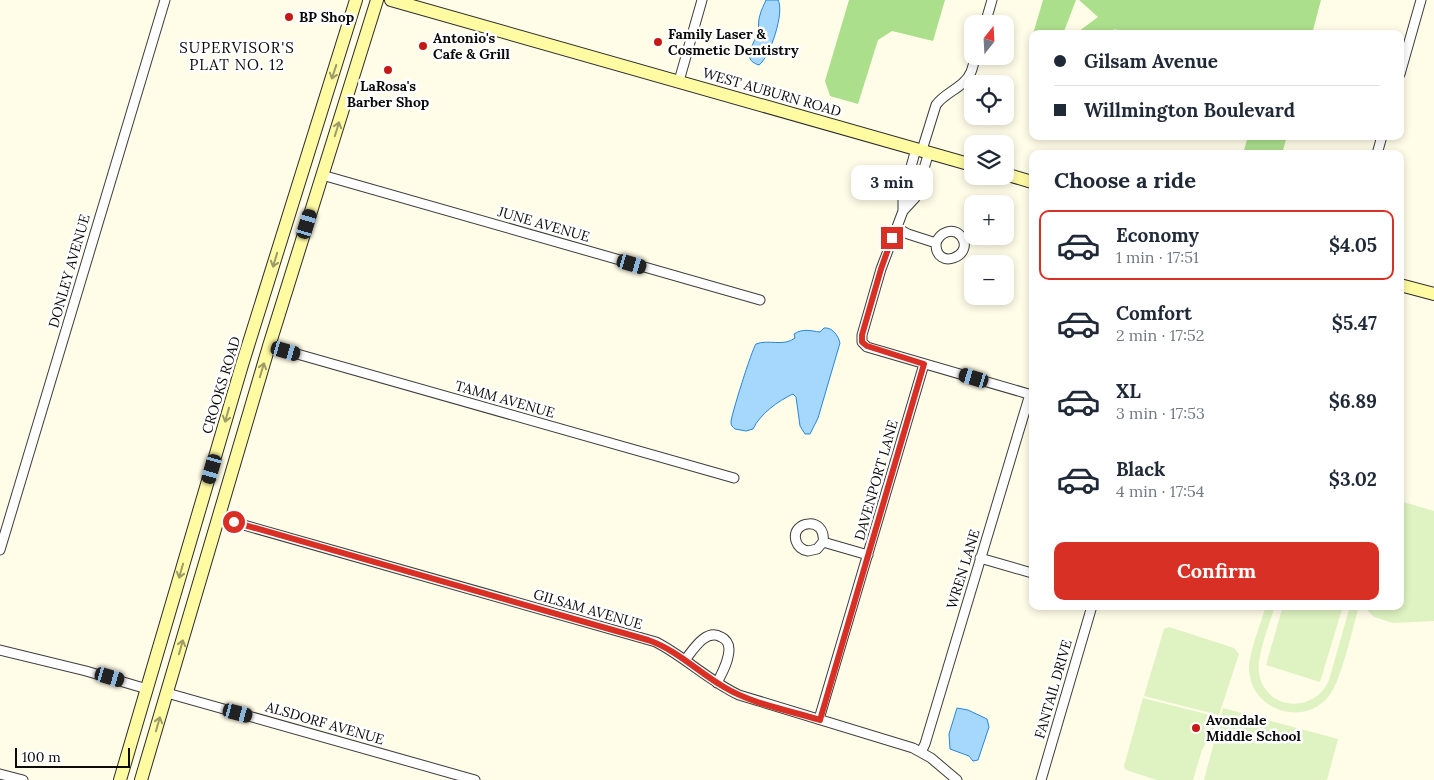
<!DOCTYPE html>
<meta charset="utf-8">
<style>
:root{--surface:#fff;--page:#f2f2f3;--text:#1f2937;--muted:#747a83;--line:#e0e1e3;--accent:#d93025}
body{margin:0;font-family:Lora,serif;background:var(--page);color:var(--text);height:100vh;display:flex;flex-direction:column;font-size:19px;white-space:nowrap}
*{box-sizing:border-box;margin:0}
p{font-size:16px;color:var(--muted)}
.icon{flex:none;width:28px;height:28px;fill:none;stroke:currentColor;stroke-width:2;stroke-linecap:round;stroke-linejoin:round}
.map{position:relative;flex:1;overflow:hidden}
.side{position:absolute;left:1029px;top:150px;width:375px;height:460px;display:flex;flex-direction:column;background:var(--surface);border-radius:10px;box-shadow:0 2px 8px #0003}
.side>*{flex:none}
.hud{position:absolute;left:1029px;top:30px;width:375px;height:110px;border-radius:10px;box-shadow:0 2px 8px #0003;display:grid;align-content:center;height:110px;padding:0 25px;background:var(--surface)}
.needle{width:32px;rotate:18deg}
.tools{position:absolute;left:964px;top:15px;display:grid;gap:10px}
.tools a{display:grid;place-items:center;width:50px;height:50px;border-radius:10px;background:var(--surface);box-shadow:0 2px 8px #0003;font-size:25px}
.scale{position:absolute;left:15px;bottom:12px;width:115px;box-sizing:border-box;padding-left:5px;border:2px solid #0a0a0a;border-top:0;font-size:14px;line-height:18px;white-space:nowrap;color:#0a0a0a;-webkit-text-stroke:4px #fff;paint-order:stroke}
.end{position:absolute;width:22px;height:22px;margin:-11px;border:6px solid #d93025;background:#fff;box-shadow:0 0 0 2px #fff}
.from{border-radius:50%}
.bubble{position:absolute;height:35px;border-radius:10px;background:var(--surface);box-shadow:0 2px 8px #0003;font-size:16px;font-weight:700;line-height:35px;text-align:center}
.car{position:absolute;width:15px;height:30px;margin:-15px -8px;border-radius:6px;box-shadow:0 0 4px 1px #0007;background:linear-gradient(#222 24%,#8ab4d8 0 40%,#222 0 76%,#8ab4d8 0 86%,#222 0)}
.hud b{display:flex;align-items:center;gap:18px;height:48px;font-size:19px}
.hud b+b{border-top:1px solid var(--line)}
.hud i{width:12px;height:12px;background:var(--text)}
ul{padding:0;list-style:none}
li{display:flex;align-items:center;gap:15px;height:70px;margin:0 10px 8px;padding:0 15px;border:2px solid transparent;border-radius:10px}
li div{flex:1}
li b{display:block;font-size:19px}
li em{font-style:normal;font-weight:700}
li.active{border-color:var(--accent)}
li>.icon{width:45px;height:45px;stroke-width:1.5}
h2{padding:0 25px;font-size:22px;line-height:60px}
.button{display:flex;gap:10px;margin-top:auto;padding:10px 25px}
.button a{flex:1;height:58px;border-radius:10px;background:var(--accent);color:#fff;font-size:20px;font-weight:700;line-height:58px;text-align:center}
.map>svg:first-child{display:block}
.forest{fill:#acdf8c}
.pitch{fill:#def3c1}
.water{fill:#a6d7fc;stroke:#2787da}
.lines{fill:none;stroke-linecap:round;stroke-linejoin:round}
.minor-casing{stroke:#3d3d3d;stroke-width:11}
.secondary-casing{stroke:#2c2c2c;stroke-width:14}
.minor{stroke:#fff;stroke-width:9}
.secondary{stroke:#fffba3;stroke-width:12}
.oneway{stroke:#9d9b66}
.route{stroke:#d93025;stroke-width:6}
.poi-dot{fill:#c61916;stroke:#fff;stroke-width:2}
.labels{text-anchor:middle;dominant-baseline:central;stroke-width:5;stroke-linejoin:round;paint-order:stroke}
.poi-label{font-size:14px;font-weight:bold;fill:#0a0a0a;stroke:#fff;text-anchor:start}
.street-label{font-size:14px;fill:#0a0a0a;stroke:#fff}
.neighbourhood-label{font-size:15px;letter-spacing:1px;fill:#0a0a0a;stroke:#fff}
</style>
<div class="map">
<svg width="1434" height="780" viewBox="0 0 1434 780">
<rect width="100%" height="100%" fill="#fffce8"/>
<!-- forest -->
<path class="forest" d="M849,0H945L933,41L892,31L878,40L858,104L830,96L825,81Z
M1043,0H1076L1063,34H1033Z
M1079,0H1321L1312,34H1117L1116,29L1104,34H1075L1098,17Z
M1248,136H1287L1282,154H1243Z"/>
<!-- pitch -->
<path class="pitch" d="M1400,501L1434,511V621L1393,623L1374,617L1363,606H1400Z
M1266,606H1275C1270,623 1256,657 1259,673C1265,711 1315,714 1329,680L1350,606H1359C1353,627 1341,681 1329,696C1303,728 1250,710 1249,669C1249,652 1261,623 1266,606Z
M1283,606H1343L1320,682L1266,665Z
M1169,627L1234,648L1239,654L1219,715L1144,696L1164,629Z
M1143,698L1218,717L1215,727L1202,750L1193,780H1157L1126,770L1124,766Z
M1223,708L1338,739L1327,780H1204Z"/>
<!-- water -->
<path class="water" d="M766,0H778C785,12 770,57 759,65C739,59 756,43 758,31C759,26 758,20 760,15C761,10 764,5 766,0Z
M824,328C832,327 838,335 840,343L818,418L810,434H805L800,426L796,397L793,394C778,401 760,414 753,429L746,431L735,429C732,426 731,426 731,422C731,416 752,349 756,344C768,339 784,347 795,338L794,334C803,328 811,331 820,332Z
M957,708L968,710L987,719L989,727L978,760L973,761L969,756L950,749L949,734Z"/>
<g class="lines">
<defs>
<path id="minor" d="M985,24L992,0
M1400,74L1421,0
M679,81L702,0
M916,149L903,195V211L881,269L862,335V342L867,347L1032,395
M922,150L936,105C945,92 964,88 971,72C973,67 974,61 976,56
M1377,154L1382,136
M322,175L760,300
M903,211L915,198L929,152
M897,228L908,234L936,243C935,272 976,256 961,236C953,227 940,232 936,243
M269,346L734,478
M219,518L656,642C685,657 709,681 739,695L913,748L931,758L957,780
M823,542L817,549L808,551C802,550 798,547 796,541C790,520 827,516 823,542L868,555
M0,550L165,0
M980,558L1032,573
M0,650L86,671L147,689
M685,660C693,650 706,628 721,637C726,639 729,644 729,649C729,661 722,673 717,683
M167,693L475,780
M819,719L924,364
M921,752L925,744L1030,394
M0,774L23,780
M1041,780L1092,606"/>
<path id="secondary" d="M391,0L972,165
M1005,174L1032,182
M1400,285L1434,294
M120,780L242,365L356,0
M141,780L269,346L377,0"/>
</defs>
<!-- minor casing -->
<use href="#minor" class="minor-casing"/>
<!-- secondary casing -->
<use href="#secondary" class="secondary-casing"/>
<!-- minor -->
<use href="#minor" class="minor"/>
<!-- secondary -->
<use href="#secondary" class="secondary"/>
</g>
<!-- one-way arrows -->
<defs><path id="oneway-shaft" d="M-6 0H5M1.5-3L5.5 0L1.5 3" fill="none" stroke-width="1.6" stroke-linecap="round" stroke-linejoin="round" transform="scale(1.25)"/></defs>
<g class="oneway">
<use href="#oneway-shaft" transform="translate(334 72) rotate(108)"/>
<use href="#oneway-shaft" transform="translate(337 129) rotate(-73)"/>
<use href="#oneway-shaft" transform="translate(275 260) rotate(107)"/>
<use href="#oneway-shaft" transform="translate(262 370) rotate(-73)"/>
<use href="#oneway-shaft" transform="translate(227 415) rotate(106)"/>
<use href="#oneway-shaft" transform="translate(181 571) rotate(106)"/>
<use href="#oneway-shaft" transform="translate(181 647) rotate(-74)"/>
<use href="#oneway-shaft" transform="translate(158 724) rotate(-74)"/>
</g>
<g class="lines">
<!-- route -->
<path class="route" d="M234,522L648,640C677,650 698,672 724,687C752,704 788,710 820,720L924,364L867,346L862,342V335L881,269L892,238"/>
</g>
<!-- markers -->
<g class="poi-dot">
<circle cx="289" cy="17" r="5"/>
<circle cx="658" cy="42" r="5"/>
<circle cx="423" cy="46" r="5"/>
<circle cx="388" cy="70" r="5"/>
<circle cx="1196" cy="728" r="5"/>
</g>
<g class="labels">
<!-- poi labels -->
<g class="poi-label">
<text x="299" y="17">BP Shop</text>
<text x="668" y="34">Family Laser &amp;<tspan x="668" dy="16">Cosmetic Dentistry</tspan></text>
<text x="433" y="38">Antonio's<tspan x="433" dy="16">Cafe &amp; Grill</tspan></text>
<text x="388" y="86" text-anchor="middle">LaRosa's<tspan x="388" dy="16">Barber Shop</tspan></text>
<text x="1206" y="720">Avondale<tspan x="1206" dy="16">Middle School</tspan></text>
</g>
<!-- street labels -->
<g class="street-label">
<text transform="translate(772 92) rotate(16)">WEST AUBURN ROAD</text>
<text transform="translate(544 224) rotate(16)">JUNE AVENUE</text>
<text transform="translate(69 271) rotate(-74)">DONLEY AVENUE</text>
<text transform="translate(221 385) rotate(-73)">CROOKS ROAD</text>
<text transform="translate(505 399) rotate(16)">TAMM AVENUE</text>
<text transform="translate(876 480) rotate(-74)">DAVENPORT LANE</text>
<text transform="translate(963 569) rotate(-73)">WREN LANE</text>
<text transform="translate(588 609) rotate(16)">GILSAM AVENUE</text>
<text transform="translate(1053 689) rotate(-74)">FANTAIL DRIVE</text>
<text transform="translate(325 723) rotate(16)">ALSDORF AVENUE</text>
</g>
<!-- neighbourhood labels -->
<g class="neighbourhood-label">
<text x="237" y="47">SUPERVISOR'S<tspan x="237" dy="17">PLAT NO. 12</tspan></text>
</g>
</g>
</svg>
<div class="tools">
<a><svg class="needle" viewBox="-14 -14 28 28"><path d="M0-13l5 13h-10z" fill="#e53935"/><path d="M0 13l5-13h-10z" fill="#747a83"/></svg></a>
<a><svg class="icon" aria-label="locate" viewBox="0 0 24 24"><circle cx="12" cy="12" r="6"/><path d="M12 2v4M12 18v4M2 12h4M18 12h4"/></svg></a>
<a><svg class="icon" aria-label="layers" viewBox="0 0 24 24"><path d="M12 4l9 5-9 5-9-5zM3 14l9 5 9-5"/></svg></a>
<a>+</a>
<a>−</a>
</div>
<div class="scale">100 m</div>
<i class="end from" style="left:234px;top:522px"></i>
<i class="end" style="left:892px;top:238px"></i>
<div class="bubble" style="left:851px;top:165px;width:82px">3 min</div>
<i class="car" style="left:307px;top:224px;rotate:17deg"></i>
<i class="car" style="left:632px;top:264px;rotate:106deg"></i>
<i class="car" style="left:286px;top:351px;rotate:106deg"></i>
<i class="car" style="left:974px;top:378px;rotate:287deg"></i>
<i class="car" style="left:212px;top:469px;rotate:196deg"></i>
<i class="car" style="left:110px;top:677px;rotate:106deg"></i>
<i class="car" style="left:238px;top:713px;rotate:105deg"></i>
<div class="hud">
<b><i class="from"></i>Gilsam Avenue</b>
<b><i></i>Willmington Boulevard</b>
</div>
<section class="side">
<h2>Choose a ride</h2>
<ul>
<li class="active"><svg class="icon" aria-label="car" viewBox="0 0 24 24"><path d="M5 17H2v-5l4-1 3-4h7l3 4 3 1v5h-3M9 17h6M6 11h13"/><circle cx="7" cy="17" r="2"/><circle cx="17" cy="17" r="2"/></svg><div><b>Economy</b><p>1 min · 17:51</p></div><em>$4.05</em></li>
<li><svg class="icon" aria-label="car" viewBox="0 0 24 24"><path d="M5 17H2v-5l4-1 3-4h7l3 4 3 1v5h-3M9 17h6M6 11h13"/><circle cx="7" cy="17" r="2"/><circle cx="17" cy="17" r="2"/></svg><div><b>Comfort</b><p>2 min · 17:52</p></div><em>$5.47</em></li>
<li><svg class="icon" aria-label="car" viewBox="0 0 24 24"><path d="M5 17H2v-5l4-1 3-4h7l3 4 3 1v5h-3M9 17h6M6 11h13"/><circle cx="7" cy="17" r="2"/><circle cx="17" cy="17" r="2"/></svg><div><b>XL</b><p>3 min · 17:53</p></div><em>$6.89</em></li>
<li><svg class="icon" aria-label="car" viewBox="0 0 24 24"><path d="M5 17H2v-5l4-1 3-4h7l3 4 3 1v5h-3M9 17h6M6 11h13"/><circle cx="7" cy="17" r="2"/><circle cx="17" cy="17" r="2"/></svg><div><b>Black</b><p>4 min · 17:54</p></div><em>$3.02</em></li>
</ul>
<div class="button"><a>Confirm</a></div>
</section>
</div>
